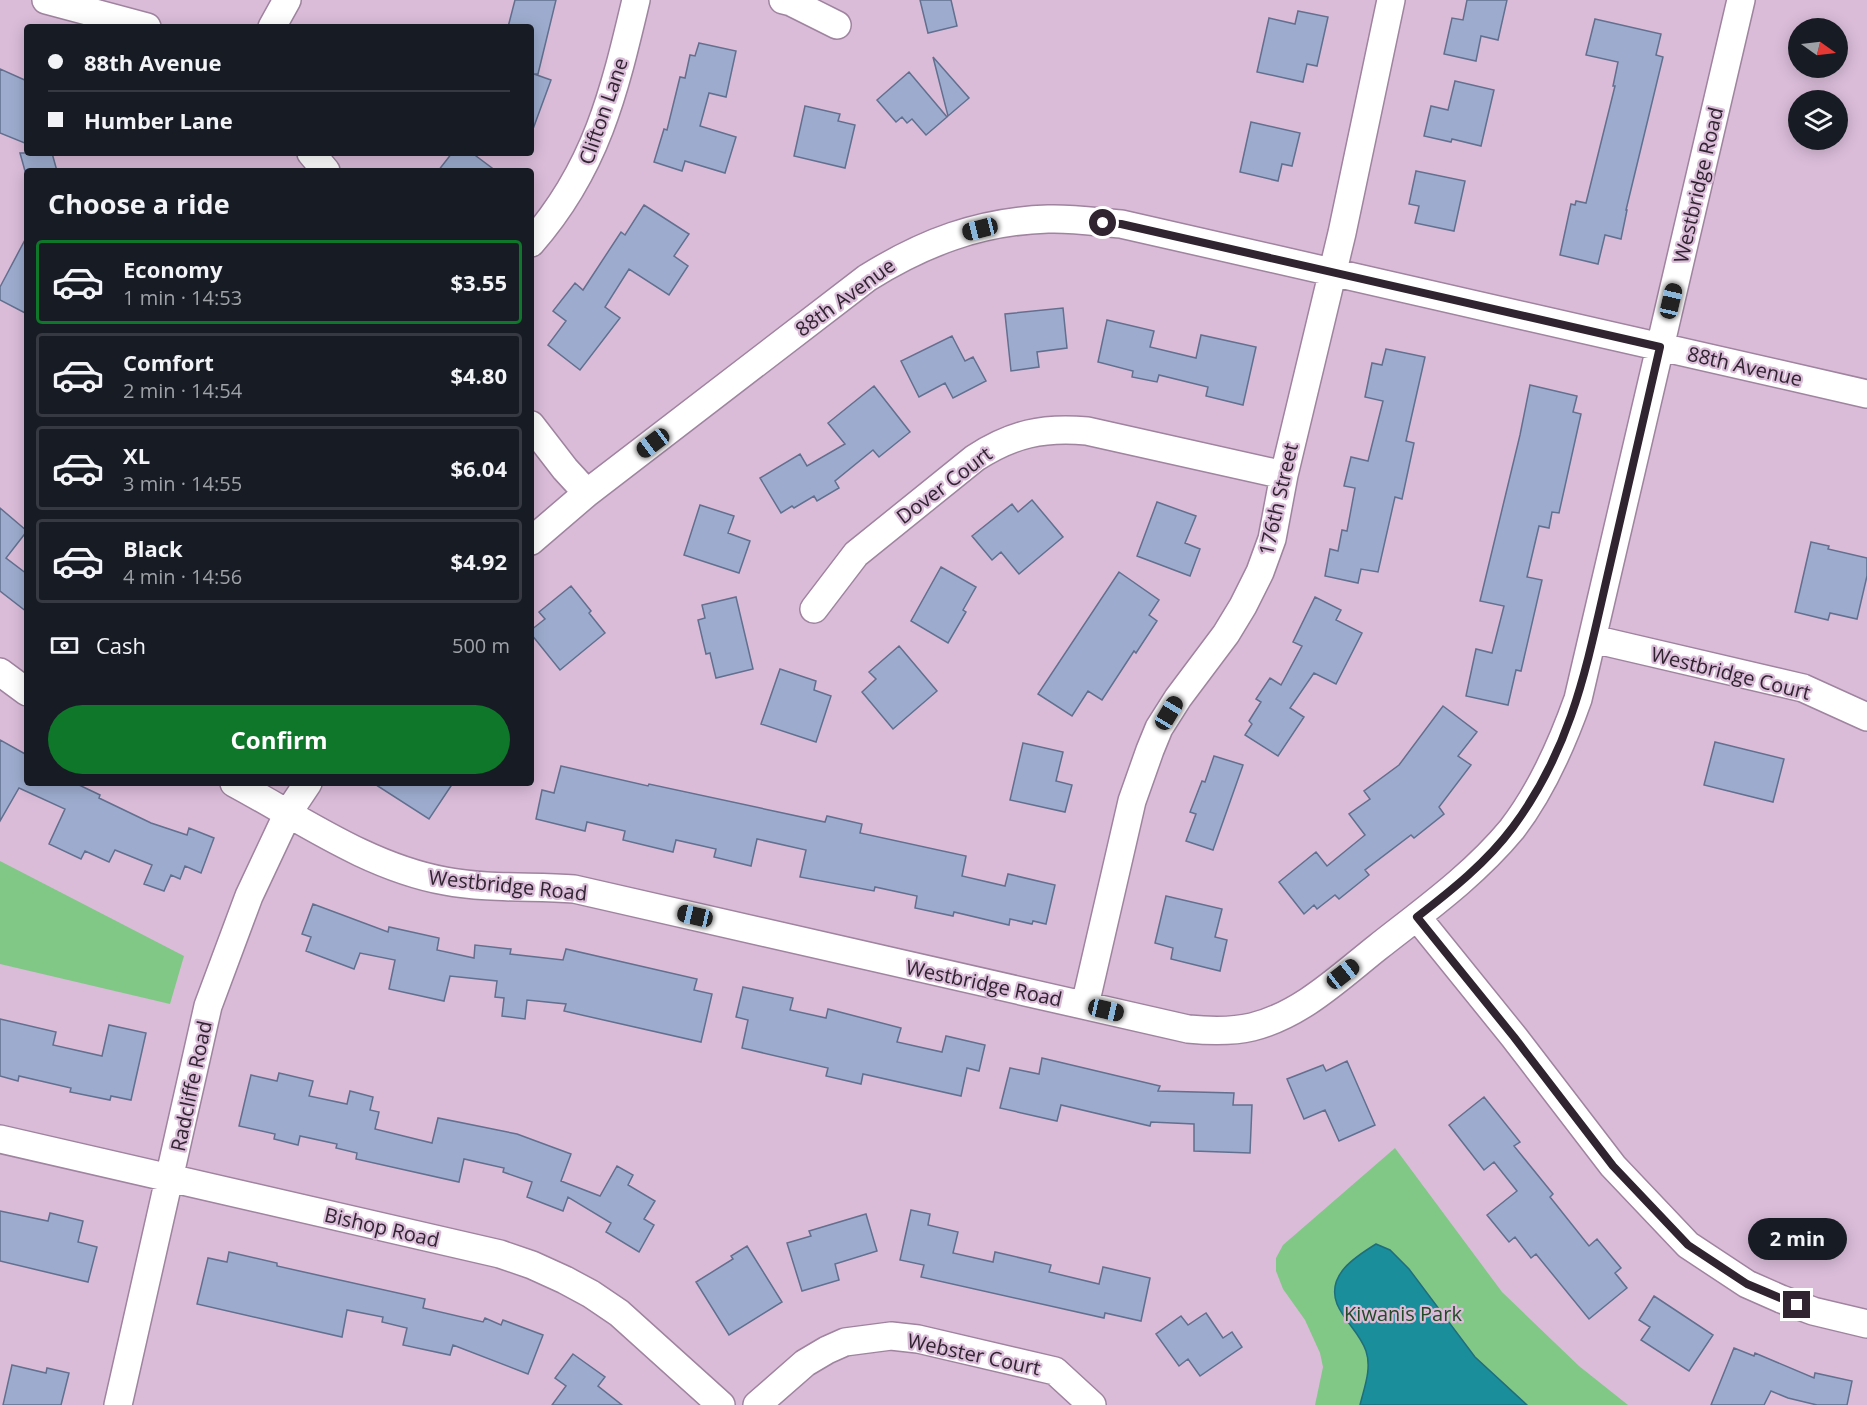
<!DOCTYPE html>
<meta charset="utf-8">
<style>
:root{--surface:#171b24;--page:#20242c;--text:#f1f3f6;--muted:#9ea1a6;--line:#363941;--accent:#0f7729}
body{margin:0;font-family:"Open Sans",sans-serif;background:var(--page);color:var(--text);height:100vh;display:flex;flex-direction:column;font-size:22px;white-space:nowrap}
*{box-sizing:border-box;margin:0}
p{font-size:20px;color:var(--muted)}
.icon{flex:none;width:33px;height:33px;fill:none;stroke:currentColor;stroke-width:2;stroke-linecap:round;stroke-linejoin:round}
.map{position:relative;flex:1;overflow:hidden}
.panel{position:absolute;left:24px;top:168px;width:510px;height:618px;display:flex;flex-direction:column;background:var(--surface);border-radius:6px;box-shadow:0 3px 15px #0003}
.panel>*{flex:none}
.top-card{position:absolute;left:24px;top:24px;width:510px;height:132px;border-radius:6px;box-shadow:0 3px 15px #0003;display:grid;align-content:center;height:132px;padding:0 24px;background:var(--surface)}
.needle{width:39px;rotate:104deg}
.buttons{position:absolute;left:1788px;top:18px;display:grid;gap:12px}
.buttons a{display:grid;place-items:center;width:60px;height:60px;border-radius:50%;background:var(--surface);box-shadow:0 3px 15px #0003;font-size:30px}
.end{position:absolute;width:27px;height:27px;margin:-14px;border:8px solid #2f242f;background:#fff;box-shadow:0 0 0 3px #fff}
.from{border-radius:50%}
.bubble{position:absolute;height:42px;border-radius:21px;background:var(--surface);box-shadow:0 3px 15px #0003;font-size:20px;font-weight:700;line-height:42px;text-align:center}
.car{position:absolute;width:18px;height:36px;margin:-18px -9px;border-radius:8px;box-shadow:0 0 4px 2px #0007;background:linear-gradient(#222 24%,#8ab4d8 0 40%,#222 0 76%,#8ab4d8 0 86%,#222 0)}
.top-card b{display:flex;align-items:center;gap:21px;height:57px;font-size:22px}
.top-card b+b{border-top:2px solid var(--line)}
.top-card i{width:15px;height:15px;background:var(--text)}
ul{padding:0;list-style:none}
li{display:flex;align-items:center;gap:18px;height:84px;margin:0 12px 9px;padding:0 12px;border:3px solid var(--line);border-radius:6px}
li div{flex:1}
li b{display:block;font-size:22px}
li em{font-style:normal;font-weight:700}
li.active{border-color:var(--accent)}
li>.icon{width:54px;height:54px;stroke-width:1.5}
h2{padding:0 24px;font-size:27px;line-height:72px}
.pay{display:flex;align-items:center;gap:15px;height:66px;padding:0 24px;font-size:22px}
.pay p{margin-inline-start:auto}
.action{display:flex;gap:12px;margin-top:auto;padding:12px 24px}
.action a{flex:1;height:69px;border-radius:36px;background:var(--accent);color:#fff;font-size:24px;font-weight:700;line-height:69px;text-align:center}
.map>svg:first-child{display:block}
.green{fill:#81c887}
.water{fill:#1a8e9b;stroke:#206e7b;stroke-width:1.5}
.building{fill:#9dacce;stroke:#626f8e;stroke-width:1.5}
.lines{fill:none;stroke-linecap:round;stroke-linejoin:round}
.minor-casing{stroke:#9f839f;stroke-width:30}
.minor{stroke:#fff;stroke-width:27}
.route{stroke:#2f242f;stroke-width:8}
.labels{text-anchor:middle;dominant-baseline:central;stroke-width:4.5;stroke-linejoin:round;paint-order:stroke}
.street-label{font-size:20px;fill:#2f242f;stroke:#dabcd9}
.park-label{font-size:20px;fill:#214a26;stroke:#dabcd9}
</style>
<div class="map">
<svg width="1867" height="1405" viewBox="0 0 1867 1405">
<rect width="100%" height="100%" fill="#dabcd9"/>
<!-- green -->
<path class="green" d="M0,861L184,956L170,1004L0,964Z
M1395,1148L1502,1292L1579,1366L1628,1405H1315L1323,1367L1320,1353L1305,1320L1283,1289L1276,1271V1258L1283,1245Z"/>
<!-- water -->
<path class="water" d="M1376,1244L1390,1250L1409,1269L1475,1357L1527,1405H1360C1364,1388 1372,1369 1366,1351C1360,1333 1344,1321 1337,1304C1326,1275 1355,1257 1376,1244Z"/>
<!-- building -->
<path class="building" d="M515,0H556L538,74H534L551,80L533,129H531V27H508Z
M920,0H951L957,26L928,33Z
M1467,0H1507L1498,40L1481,36L1476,61L1444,54L1452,18L1463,20Z
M1298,11L1328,17L1317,66L1307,64L1303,82L1257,72L1269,18L1295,24Z
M1595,19L1661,34L1656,55L1663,57L1626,210H1627L1621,239L1605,235L1598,264L1560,255L1571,204L1575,205L1576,201L1586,203L1615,86H1613L1618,62L1586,55Z
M699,43L736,51L726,97L709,93L700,126L736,137L725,173L685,161L682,171L654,162L664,129L667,130L680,77L685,78L690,55L695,56Z
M933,57L969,98L948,116Z
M0,69L27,81V144L0,133Z
M909,72L947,117L926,135L912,119L907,123L902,117L896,122L877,100Z
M1455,81L1494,90L1481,146L1452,139L1451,142L1424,136L1431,106L1448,110Z
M805,106L840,114L838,121L855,125L845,168L794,156Z
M1251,122L1300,133L1292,166L1282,164L1278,181L1240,172Z
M20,153H52L57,171H25Z
M452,153H472L496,171H438Z
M1416,171L1465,181L1454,231L1415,223L1419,206L1409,204Z
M644,205L689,234L674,256L688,266L669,295L629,269L605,307L620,318L580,370L548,345L566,321L553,311L575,283L583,290L621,232L625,235Z
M27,236V314L0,300V287Z
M1063,308L1067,348L1037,352L1039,367L1011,371L1005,314Z
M1107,320L1154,331L1150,347L1196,358L1201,335L1256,347L1243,405L1206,396L1208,387L1159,375L1157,382L1132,377L1133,371L1098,362Z
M952,336L965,361L973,357L986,381L953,398L945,383L919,397L901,361Z
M1386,349L1425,357L1406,441L1414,443L1402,499L1395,497L1378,572L1361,569L1358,583L1325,576L1330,549L1338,551L1342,530L1347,531L1355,488L1344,486L1351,457L1368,461L1383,401L1365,397L1372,363L1382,365Z
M1530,385L1577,396L1573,412L1581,414L1559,513L1552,512L1549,528L1539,526L1527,577L1542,580L1521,671L1516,670L1508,705L1466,696L1476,649L1492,653L1504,606L1480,601L1520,435Z
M874,386L910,432L879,457L873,450L835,481L839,488L817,501L814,496L794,508L792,506L781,513L760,478L800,454L807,466L845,444L828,423Z
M1032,500L1063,537L1019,574L1001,552L992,560L972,536L1012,504L1018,512Z
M1157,502L1196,516L1185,543L1200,549L1190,576L1137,556Z
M700,505L734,516L728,533L750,541L739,573L684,555Z
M0,508L27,531L6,558L27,574V612L0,591Z
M1811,542L1829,546L1828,549L1867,558V576L1857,619L1830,613L1828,620L1795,612Z
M941,567L976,587L963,610L966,612L948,643L911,621Z
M1119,572L1159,600L1149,615L1157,621L1136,653L1134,651L1102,700L1088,691L1072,716L1038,694Z
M571,586L591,611L589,613L605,633L560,670L531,634V630L545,619L539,612Z
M736,597L753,669L716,678L710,653L706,654L698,620L705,618L702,605Z
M1315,597L1341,610L1336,620L1362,633L1336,684L1314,673L1290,708L1304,717L1278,756L1245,735L1252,724L1249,721L1261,702L1256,699L1270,678L1281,685L1302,646L1293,642Z
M899,646L937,691L893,729L862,692L876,679L869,672Z
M780,669L816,681L814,690L831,696L816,742L761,724Z
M1443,706L1477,732L1458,756L1471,765L1439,807L1444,814L1414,838L1411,835L1365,870L1369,875L1339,899L1335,895L1317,909L1314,905L1304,914L1279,882L1316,852L1327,866L1365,835L1349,814L1370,799L1364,791L1399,765Z
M0,740L27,755V783H75L100,795L99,798L151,823L187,835L189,828L214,838L201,873L185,866L180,879L171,875L164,891L144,884L152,865L115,850L109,862L85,851L81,859L49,844L65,809L19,788L0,821Z
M1715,742L1784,759L1773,802L1704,785Z
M1023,743L1063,752L1056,781L1072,785L1065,812L1010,800Z
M1214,756L1243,765L1213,850L1186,841L1196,814L1190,812L1202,781L1205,782Z
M561,766L648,786L649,784L825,822L827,816L862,824L860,833L966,856L962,876L1005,886L1008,874L1055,885L1046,924L1033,921L1032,924L1010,919L1009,925L954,912L953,916L915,908L917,896L875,887L874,891L800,877L806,850L757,839L751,866L714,857L716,849L676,840L673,852L623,840L625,831L587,822L585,831L536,819L542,790L554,793Z
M373,783H453L429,819Z
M1166,896L1222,909L1215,937L1227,940L1220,971L1171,959L1173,948L1155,943Z
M313,904L388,932L389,927L439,938L437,950L474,958L475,945L511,949L510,954L563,960L566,949L697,979L694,990L712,994L701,1042L564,1011L566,1004L527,1000L525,1019L502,1016L504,998L495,997L497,981L450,976L444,1001L389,989L395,960L360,953L354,969L306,951L311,937L302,934Z
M743,987L793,998L790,1010L826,1018L828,1009L901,1028L897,1042L942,1052L946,1036L985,1045L979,1071L967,1068L961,1096L863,1074L861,1084L826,1076L828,1068L742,1048L748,1020L736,1017Z
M0,1019L56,1032L53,1045L102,1056L109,1025L146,1033L131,1100L111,1096L110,1100L70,1092L71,1088L19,1076L18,1081L0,1076Z
M1042,1058L1160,1086L1158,1091L1234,1093L1233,1105H1252L1250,1153L1194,1151V1124L1151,1122L1150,1126L1061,1105L1057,1121L1000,1108L1010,1068L1039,1074Z
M1347,1061L1375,1125L1339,1141L1325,1110L1304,1119L1287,1079L1323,1065L1326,1071Z
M279,1073L313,1081L309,1096L347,1104L350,1091L373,1097L370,1110L379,1112L375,1129L432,1143L438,1118L517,1134L571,1154L561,1181L600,1196L617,1166L633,1175L628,1185L655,1201L644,1219L654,1225L639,1252L606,1232L611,1223L568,1197L563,1211L527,1197L532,1182L503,1172L504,1168L464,1159L459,1182L356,1159L357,1153L336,1148L337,1144L300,1136L298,1145L274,1139L275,1134L239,1126L251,1075L277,1081Z
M1484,1097L1520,1142L1514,1146L1553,1194L1550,1197L1589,1246L1597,1239L1621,1268L1615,1273L1627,1288L1589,1319L1536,1254L1531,1258L1515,1237L1509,1242L1487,1215L1517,1191L1494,1162L1484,1170L1449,1125Z
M911,1210L930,1214L928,1225L958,1232L953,1253L993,1262L995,1252L1051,1265L1049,1272L1099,1284L1103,1267L1150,1278L1141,1321L1105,1313L1104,1318L921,1277L924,1265L900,1260Z
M0,1211L48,1221L50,1213L83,1221L78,1242L97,1247L88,1282L0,1261Z
M866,1214L877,1251L835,1264L839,1280L802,1291L787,1243L811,1236L809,1231Z
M747,1246L782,1302L729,1335L696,1282L733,1259L731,1256Z
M229,1252L277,1263V1266L425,1299L423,1308L483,1322L485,1318L501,1325L503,1320L543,1335L528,1374L453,1345L450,1355L403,1345L407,1328L382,1322L383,1317L347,1310L342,1337L197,1304L208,1258L227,1262Z
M1654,1296L1713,1335L1689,1371L1641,1340L1650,1327L1639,1320Z
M1206,1313L1223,1338L1232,1332L1242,1347L1200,1376L1188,1359L1179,1366L1156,1334L1181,1316L1188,1325Z
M1734,1348L1754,1356L1755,1353L1814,1378L1815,1373L1852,1381L1847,1405H1817L1788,1398L1771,1391L1764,1405H1711Z
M573,1354L605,1377L598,1386L622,1405H552L566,1386L555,1378Z
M12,1365L46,1373L47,1368L69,1373L61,1405H3Z"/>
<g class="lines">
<defs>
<path id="minor" d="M46,0L147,27
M783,0L791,2L837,25
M272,27L287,0
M311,153L326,171
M531,243C596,169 614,93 636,0
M531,425L565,469L587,493
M531,541L587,493L867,278C923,243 980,221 1048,219C1072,218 1097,222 1121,224L1867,394
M814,609L856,554L975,458C1012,434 1043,427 1087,431L1284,475
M1593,639L1803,688L1867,717
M0,672L27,692
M234,783C301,819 368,867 445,881C487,889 531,886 574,889L1188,1029C1209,1031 1231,1032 1252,1027C1301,1015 1340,977 1378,947C1425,910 1474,875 1512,829C1542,790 1562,744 1578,699L1741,0
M1417,917L1514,1037L1613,1166L1688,1245L1747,1284L1781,1299L1813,1311L1867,1324
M1085,1005L1132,801L1150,750L1159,728L1178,698L1226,634L1243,606L1260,572L1272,539L1284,475L1342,233L1391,0
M0,1139L500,1254L532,1265L565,1280L591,1294L619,1313L721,1405
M118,1405L208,1006L249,896L288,813L308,783
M757,1405L805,1363L827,1350L845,1342L891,1336L918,1339L1055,1371L1092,1405"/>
</defs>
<!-- minor casing -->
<use href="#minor" class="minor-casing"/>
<!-- minor -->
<use href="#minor" class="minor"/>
</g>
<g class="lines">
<!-- route -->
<path class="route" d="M1103,223L1121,224L1660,347C1643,421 1626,495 1609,569C1587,664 1573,746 1513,827C1487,862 1452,890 1417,917L1514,1037L1613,1166L1688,1245L1747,1284L1797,1305"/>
</g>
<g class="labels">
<!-- street labels -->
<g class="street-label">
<text transform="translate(603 111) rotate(-71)">Clifton Lane</text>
<text transform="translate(1698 185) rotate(-77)">Westbridge Road</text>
<text transform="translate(845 297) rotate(-36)">88th Avenue</text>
<text transform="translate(1745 366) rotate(13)">88th Avenue</text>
<text transform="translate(944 485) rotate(-37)">Dover Court</text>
<text transform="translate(1278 499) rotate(-77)">176th Street</text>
<text transform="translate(1731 673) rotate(14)">Westbridge Court</text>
<text transform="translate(508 885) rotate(6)">Westbridge Road</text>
<text transform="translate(984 983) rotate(12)">Westbridge Road</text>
<text transform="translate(191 1086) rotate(-78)">Radcliffe Road</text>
<text transform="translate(382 1227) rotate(13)">Bishop Road</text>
<text transform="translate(974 1354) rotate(12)">Webster Court</text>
</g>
<!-- park labels -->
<g class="park-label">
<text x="1403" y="1313">Kiwanis Park</text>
</g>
</g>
</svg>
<div class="buttons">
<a><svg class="needle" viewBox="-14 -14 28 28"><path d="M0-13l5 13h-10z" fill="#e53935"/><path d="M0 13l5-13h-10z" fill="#9ea1a6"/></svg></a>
<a><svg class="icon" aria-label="layers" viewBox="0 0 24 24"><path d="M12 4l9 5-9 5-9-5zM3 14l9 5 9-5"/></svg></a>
</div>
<i class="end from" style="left:1103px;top:223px"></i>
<i class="end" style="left:1797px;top:1305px"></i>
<div class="bubble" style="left:1748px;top:1218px;width:99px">2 min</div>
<i class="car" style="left:980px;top:229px;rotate:256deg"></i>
<i class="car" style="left:1671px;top:301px;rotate:13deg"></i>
<i class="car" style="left:653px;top:443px;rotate:233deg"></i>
<i class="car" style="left:1169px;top:713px;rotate:31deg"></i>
<i class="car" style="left:695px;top:916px;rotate:283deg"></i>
<i class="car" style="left:1343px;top:974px;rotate:52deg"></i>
<i class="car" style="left:1106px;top:1010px;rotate:103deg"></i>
<div class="top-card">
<b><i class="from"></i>88th Avenue</b>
<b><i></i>Humber Lane</b>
</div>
<section class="panel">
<h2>Choose a ride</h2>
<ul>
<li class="active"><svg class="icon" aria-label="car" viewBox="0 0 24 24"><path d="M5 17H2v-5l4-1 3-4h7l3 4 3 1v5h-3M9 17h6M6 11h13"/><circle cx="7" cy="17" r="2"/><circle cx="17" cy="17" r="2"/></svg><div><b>Economy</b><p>1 min · 14:53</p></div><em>$3.55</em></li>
<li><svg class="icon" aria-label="car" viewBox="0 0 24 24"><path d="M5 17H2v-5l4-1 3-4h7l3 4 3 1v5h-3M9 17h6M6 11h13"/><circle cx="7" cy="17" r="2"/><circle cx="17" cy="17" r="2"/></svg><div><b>Comfort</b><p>2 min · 14:54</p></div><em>$4.80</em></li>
<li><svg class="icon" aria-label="car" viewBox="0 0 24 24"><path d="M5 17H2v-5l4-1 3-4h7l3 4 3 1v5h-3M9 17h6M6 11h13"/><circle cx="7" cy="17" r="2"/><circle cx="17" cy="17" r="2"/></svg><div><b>XL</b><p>3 min · 14:55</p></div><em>$6.04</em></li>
<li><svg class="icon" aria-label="car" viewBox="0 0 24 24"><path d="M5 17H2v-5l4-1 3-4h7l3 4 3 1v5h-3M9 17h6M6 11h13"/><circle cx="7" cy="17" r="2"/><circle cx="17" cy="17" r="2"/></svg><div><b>Black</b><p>4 min · 14:56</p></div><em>$4.92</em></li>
</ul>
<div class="pay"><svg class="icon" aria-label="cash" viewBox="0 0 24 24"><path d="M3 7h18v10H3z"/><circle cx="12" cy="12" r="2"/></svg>Cash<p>500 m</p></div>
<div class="action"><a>Confirm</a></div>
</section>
</div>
